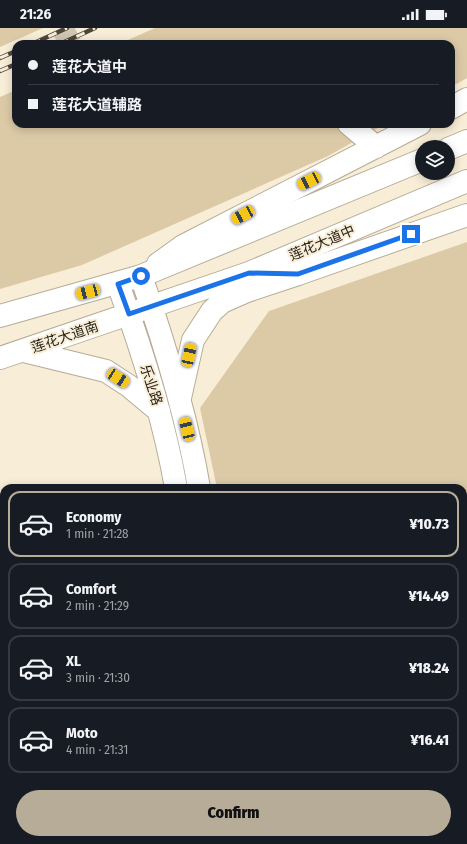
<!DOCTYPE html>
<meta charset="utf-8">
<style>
:root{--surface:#171b24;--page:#242831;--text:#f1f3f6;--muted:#9ea1a6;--line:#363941;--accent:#b6ac98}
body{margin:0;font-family:"Fira Sans Condensed","Noto Sans SC",sans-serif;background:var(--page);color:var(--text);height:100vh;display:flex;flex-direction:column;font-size:15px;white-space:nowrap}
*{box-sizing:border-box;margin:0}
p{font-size:13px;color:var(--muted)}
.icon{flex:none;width:22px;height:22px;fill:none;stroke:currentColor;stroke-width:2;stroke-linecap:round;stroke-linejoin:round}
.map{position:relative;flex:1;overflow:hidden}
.details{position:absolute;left:0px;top:456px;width:467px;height:360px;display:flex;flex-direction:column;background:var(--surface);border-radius:12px 12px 0 0;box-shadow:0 2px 10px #0003}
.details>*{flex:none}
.hud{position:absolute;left:12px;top:12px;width:443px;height:88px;border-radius:12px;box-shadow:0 2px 10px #0003;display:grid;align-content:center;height:88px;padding:0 16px;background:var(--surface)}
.tools{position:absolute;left:415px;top:112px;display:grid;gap:8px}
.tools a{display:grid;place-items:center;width:40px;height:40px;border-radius:50%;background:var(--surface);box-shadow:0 2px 10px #0003;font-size:20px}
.end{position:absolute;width:18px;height:18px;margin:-9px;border:5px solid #1a73e8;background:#fff;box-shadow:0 0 0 2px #fff}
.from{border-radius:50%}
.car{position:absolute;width:12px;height:24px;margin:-12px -6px;border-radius:5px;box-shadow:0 0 3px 1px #0007;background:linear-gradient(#f5c518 24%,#345 0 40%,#f5c518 0 76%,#345 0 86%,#f5c518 0)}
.hud b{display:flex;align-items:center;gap:14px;height:38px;font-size:15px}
.hud b+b{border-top:1px solid var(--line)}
.hud i{width:10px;height:10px;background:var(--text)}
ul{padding:7px 0 0;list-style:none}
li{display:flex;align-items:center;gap:12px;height:66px;margin:0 8px 6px;padding:0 8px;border:2px solid var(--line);border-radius:12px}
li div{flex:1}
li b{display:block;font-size:15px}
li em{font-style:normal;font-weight:800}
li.on{border-color:var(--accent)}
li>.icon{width:36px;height:36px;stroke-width:1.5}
.action{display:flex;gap:8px;margin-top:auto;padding:8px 16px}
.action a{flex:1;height:46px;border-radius:24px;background:var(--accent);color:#111;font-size:16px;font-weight:800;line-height:46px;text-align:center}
.status{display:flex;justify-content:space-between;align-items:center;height:28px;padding:0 20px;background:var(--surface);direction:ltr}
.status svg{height:11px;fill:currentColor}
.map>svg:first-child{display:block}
.green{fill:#dccaa7}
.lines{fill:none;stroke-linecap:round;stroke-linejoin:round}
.secondary-tunnel{stroke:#cfc5b2;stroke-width:22;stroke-dasharray:22 11;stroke-linecap:butt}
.street-casing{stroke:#b6ab96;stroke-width:20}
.secondary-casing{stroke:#b6ab96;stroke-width:24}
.primary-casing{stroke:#b6ab96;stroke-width:24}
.street{stroke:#fff;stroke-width:18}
.secondary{stroke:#fff;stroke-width:22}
.primary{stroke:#fff;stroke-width:22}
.rail-casing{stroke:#4c473c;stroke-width:4.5}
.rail{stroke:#f8edd7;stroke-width:3;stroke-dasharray:9;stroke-linecap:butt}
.route{stroke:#1a73e8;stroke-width:5}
.labels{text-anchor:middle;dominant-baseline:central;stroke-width:4;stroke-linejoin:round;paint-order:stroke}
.street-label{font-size:14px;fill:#29251c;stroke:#f8edd7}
</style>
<div class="status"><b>21:26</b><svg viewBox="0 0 49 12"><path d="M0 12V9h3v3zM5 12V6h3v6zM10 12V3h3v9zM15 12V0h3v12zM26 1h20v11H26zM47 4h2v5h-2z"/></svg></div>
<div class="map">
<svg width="467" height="816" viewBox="0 0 467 816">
<rect width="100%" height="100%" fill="#f8edd7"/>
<!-- green -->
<path class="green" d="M0,0H43L0,19Z
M155,0H467V50L451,59V16H119Z
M16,62V96H385L328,128L82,237L0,261V69Z
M467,214V716L463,723V460H217L200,380L269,283Z
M4,794V812H407L404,816H0V795Z"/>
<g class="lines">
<!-- secondary-tunnel -->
<path class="secondary-tunnel" d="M62,0L71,16"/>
<defs>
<path id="street" d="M463,744L467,737
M418,816L420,812"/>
<path id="secondary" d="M451,80L467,71
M349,96L376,119
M158,236L183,218L420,96
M298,246L467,187"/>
<path id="primary" d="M448,121L467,113
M141,248C165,317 187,388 199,460
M118,256C142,322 164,390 176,460
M0,288L141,248L422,132
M24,323L106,343L129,358L159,383
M0,330L249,245L467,153
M180,370L193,312L212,283L222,274L247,263L298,246
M0,747L4,746
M0,782L4,780"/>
</defs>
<!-- street casing -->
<use href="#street" class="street-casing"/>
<!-- secondary casing -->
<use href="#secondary" class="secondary-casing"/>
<!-- primary casing -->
<use href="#primary" class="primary-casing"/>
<!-- street -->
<use href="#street" class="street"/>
<!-- secondary -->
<use href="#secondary" class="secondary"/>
<!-- primary -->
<use href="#primary" class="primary"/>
<defs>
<path id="rail" d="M32,16L67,0
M60,16L95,0
M0,30L16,23
M0,43L16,36"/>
</defs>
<!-- rail casing -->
<use href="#rail" class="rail-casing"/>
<!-- rail -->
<use href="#rail" class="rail"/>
</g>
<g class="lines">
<!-- route -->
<path class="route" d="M141,248L118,256L129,286L249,245L298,246L411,206"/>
</g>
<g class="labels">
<!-- street labels -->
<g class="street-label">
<text transform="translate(322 215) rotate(-23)">莲花大道中</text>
<text transform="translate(65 309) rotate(-19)">莲花大道南</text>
<text transform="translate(151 357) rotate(72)">乐业路</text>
</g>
</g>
</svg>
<div class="tools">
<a><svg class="icon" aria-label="layers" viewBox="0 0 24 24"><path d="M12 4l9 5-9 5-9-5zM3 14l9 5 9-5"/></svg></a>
</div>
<i class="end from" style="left:141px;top:248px"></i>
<i class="end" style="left:411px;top:206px"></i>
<i class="car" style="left:309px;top:153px;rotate:243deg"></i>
<i class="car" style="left:243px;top:187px;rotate:242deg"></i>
<i class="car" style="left:88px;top:264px;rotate:255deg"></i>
<i class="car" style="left:189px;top:327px;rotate:12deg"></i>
<i class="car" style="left:118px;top:350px;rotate:123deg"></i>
<i class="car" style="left:187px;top:401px;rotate:346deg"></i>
<div class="hud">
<b><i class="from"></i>莲花大道中</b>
<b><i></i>莲花大道辅路</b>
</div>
<section class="details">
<ul>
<li class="on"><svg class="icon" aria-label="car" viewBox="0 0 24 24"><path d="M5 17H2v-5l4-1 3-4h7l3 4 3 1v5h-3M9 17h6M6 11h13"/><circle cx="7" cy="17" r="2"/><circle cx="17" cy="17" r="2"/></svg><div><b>Economy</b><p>1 min · 21:28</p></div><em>¥10.73</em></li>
<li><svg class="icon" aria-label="car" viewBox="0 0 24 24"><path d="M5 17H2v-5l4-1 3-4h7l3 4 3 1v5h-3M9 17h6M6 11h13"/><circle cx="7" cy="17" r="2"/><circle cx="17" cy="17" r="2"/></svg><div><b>Comfort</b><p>2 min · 21:29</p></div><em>¥14.49</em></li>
<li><svg class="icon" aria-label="car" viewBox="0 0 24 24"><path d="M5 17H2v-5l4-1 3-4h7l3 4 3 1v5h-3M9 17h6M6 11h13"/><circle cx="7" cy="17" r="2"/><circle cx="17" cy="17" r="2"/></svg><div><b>XL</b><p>3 min · 21:30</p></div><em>¥18.24</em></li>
<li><svg class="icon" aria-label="car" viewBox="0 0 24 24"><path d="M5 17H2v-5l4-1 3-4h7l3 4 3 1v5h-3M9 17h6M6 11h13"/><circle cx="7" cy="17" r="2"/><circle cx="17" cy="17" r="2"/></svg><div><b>Moto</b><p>4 min · 21:31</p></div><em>¥16.41</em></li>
</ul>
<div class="action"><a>Confirm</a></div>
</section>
</div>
